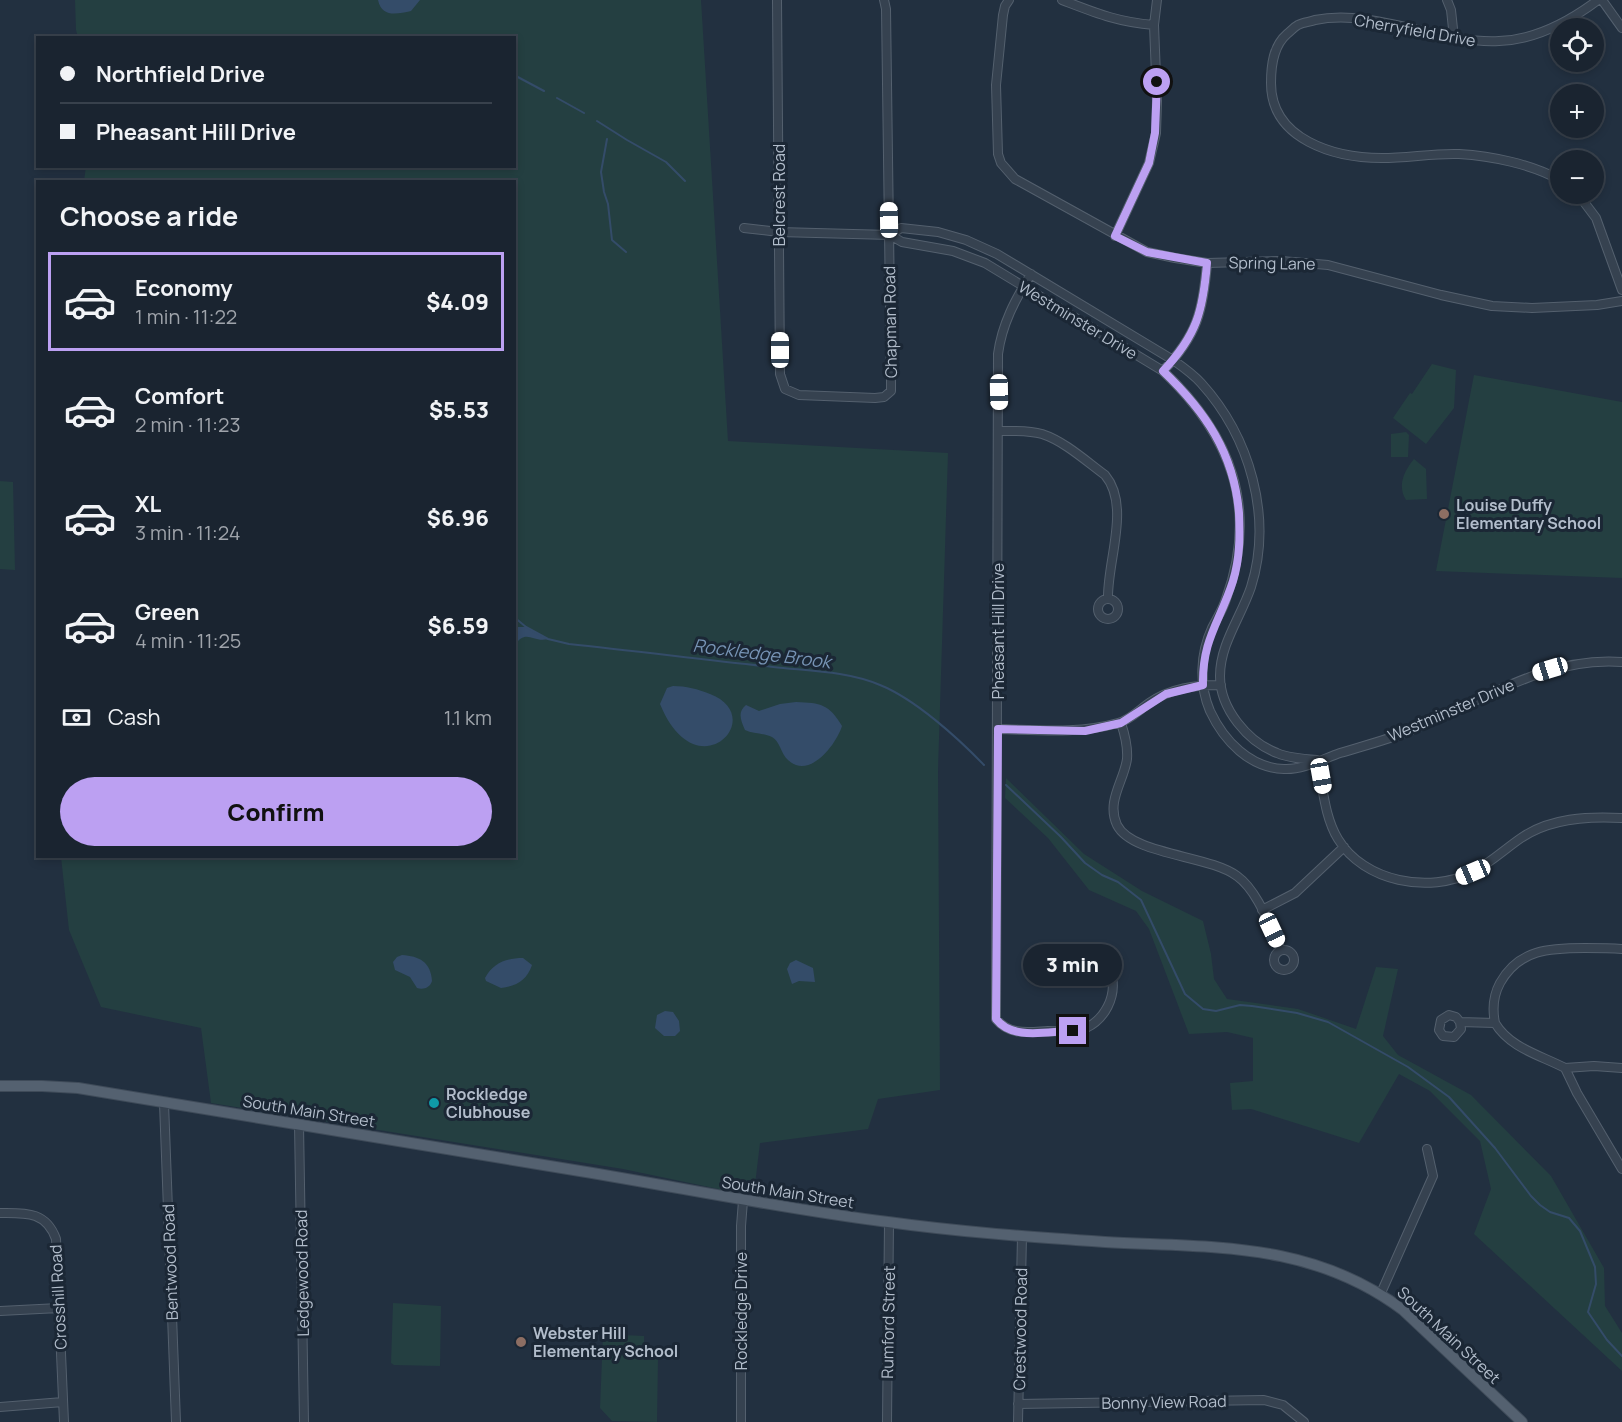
<!DOCTYPE html>
<meta charset="utf-8">
<style>
:root{--surface:#1a2430;--page:#232c38;--text:#f1f3f6;--muted:#9fa4ab;--line:#38414c;--accent:#bca0f2}
body{margin:0;font-family:Manrope,sans-serif;background:var(--page);color:var(--text);height:100vh;display:flex;flex-direction:column;font-size:22px;white-space:nowrap}
*{box-sizing:border-box;margin:0}
p{font-size:20px;color:var(--muted)}
.icon{flex:none;width:33px;height:33px;fill:none;stroke:currentColor;stroke-width:2;stroke-linecap:round;stroke-linejoin:round}
.map{position:relative;flex:1;overflow:hidden}
.details{position:absolute;left:36px;top:180px;width:480px;height:678px;display:flex;flex-direction:column;background:var(--surface);border-radius:0px;box-shadow:0 3px 9px #0003,0 0 0 2px var(--line)}
.details>*{flex:none}
.top-card{position:absolute;left:36px;top:36px;width:480px;height:132px;border-radius:0px;box-shadow:0 3px 9px #0003,0 0 0 2px var(--line);display:grid;align-content:center;height:132px;padding:0 24px;background:var(--surface)}
.buttons{position:absolute;left:1550px;top:18px;display:grid;gap:12px}
.buttons a{display:grid;place-items:center;width:54px;height:54px;border-radius:50%;background:var(--surface);box-shadow:0 3px 9px #0003,0 0 0 2px var(--line);font-size:30px}
.end{position:absolute;width:27px;height:27px;margin:-14px;border:8px solid #bca0f2;background:#111;box-shadow:0 0 0 3px #111}
.from{border-radius:50%}
.bubble{position:absolute;height:42px;border-radius:21px;background:var(--surface);box-shadow:0 3px 9px #0003,0 0 0 2px var(--line);font-size:20px;font-weight:800;line-height:42px;text-align:center}
.car{position:absolute;width:18px;height:36px;margin:-18px -9px;border-radius:8px;box-shadow:0 0 4px 2px #0007;background:linear-gradient(#fff 24%,#345 0 40%,#fff 0 76%,#345 0 86%,#fff 0)}
.top-card b{display:flex;align-items:center;gap:21px;height:57px;font-size:22px}
.top-card b+b{border-top:2px solid var(--line)}
.top-card i{width:15px;height:15px;background:var(--text)}
ul{padding:0;list-style:none}
li{display:flex;align-items:center;gap:18px;height:99px;margin:0 12px 9px;padding:0 12px;border:3px solid transparent;border-radius:0px}
li div{flex:1}
li b{display:block;font-size:22px}
li em{font-style:normal;font-weight:800}
li.selected{border-color:var(--accent)}
li>.icon{width:54px;height:54px;stroke-width:1.5}
h2{padding:0 24px;font-size:27px;line-height:72px}
.pay{display:flex;align-items:center;gap:15px;height:66px;padding:0 24px;font-size:22px}
.pay p{margin-inline-start:auto}
.action{display:flex;gap:12px;margin-top:auto;padding:12px 24px}
.action a{flex:1;height:69px;border-radius:36px;background:var(--accent);color:#111;font-size:24px;font-weight:800;line-height:69px;text-align:center}
.map>svg:first-child{display:block}
.green{fill:#243f41}
.water{fill:#344c69}
.lines{fill:none;stroke-linecap:round;stroke-linejoin:round}
.stream{stroke:#344c69;stroke-width:2}
.minor-casing{stroke:#54606e;stroke-width:10}
.major-casing{stroke:#3f4b59;stroke-width:12}
.minor{stroke:#364250;stroke-width:8}
.major{stroke:#546170;stroke-width:10}
.route{stroke:#bca0f2;stroke-width:8}
.education-dot{fill:#8d6e63;stroke:#1b2735;stroke-width:2}
.culture-dot{fill:#0f9aa8;stroke:#1b2735;stroke-width:2}
.labels{text-anchor:middle;dominant-baseline:central;stroke-width:6;stroke-linejoin:round;paint-order:stroke}
.street-label{font-size:16px;fill:#b2bdcb;stroke:#1b2735}
.poi-label{font-size:16px;font-weight:bold;fill:#b2bdcb;stroke:#1b2735;text-anchor:start}
.water-label{font-size:18px;font-style:italic;fill:#7794b5;stroke:#1b2735}
</style>
<div class="map">
<svg width="1622" height="1422" viewBox="0 0 1622 1422">
<rect width="100%" height="100%" fill="#223040"/>
<!-- green -->
<path class="green" d="M75,0H701L728,441L948,453L938,770L940,1090L878,1099L868,1129L760,1143L754,1193L728,1191L623,1169L211,1103L201,1028L101,1007L69,930L61,857L514,856V182L84,181L86,166H514V38L78,37L76,30Z
M1432,364L1456,370L1454,408L1426,444L1393,418L1410,393L1412,394Z
M1474,375L1622,402V578L1436,571Z
M1406,432L1409,435L1408,457H1391V434Z
M1414,459L1426,469L1427,499L1406,500C1397,486 1404,471 1414,459Z
M0,481L13,482L15,570L0,569Z
M1006,778L1084,854L1142,891L1203,921L1211,954L1214,979L1227,999L1298,1009L1356,1029L1376,967L1398,969L1383,1036L1398,1055L1471,1095L1551,1176L1604,1268L1605,1306L1622,1333V1371L1474,1234L1491,1189L1480,1141L1430,1091L1399,1074L1359,1143L1251,1109L1232,1110L1230,1083L1253,1081V1038L1227,1032L1189,1034L1149,929L1136,911L1089,890L1048,838L1005,798Z
M393,1303L441,1306L440,1366L394,1365L391,1363Z
M603,1334L644,1336V1359H658L657,1422L612,1421L600,1408Z"/>
<!-- water -->
<path class="water" d="M378,0H420L411,11C397,14 382,18 378,0Z
M515,627H526L548,639C533,643 526,628 515,645Z
M673,686C686,686 698,689 710,694C770,717 696,793 660,704L667,688Z
M796,702C821,703 829,704 842,726C836,745 809,780 788,760C781,754 780,741 772,737C764,733 753,734 745,730C741,721 737,712 746,705L759,711L780,704Z
M402,955C419,956 431,962 432,981C430,988 423,990 417,988L410,977L395,970L393,962L397,957Z
M523,958L532,965C527,980 517,986 501,988L486,981L485,978C493,963 506,958 523,958Z
M796,960L813,968L815,982L799,981L792,984L787,969L790,963Z
M665,1011L673,1012L679,1021L680,1031L675,1036H664L655,1028L657,1015Z"/>
<g class="lines">
<!-- stream -->
<path class="stream" d="M514,75L544,91
M557,98L584,113
M597,121L627,140L666,162L685,181
M607,139L601,172L604,192L608,204L612,240L626,252
M514,617L526,627L548,639L569,644C637,651 705,660 773,667C808,671 847,671 880,685C915,699 958,738 984,765
M1006,785L1061,837L1085,863L1102,875L1118,882L1141,900L1185,994L1203,1009L1216,1011L1240,1005L1252,1006L1297,1013L1328,1022L1408,1067L1449,1097L1495,1148L1531,1196L1540,1205L1550,1212L1569,1218L1580,1231L1595,1267L1596,1284L1588,1312L1607,1340L1622,1356"/>
<defs>
<path id="minor" d="M777,0L780,374L785,389L799,395L875,398L884,397L891,391V380L886,9L884,0
M1009,0L1005,6L1003,15L996,85L998,154L1001,163L1015,179L1147,252L1175,258L1207,263L1281,261L1328,265L1441,295L1492,306L1532,308L1597,305L1622,301
M1062,0C1096,13 1117,22 1154,25
M1447,0L1451,10L1454,38
M1602,0L1622,28
M1560,180C1531,164 1492,156 1459,154C1434,153 1408,158 1382,158C1335,158 1271,140 1271,83C1271,66 1273,46 1287,34C1291,31 1294,27 1298,25C1303,22 1310,22 1315,20C1374,8 1438,44 1499,41C1535,40 1570,21 1598,0
M1578,194L1596,218L1622,290
M744,228L779,232L890,235L902,242L953,251L985,263L1163,371C1231,435 1259,508 1226,599C1223,609 1217,618 1212,628C1200,654 1199,685 1210,711C1224,741 1250,768 1284,769C1303,770 1323,759 1340,753C1363,746 1387,740 1409,731C1479,703 1544,656 1622,662
M890,235L901,228L938,232L966,240L997,254L1173,360C1183,367 1193,374 1201,383C1250,437 1273,517 1251,587C1241,617 1220,644 1220,676C1220,709 1248,742 1277,753C1289,758 1303,759 1317,760
M1115,236L1149,163L1156,133L1157,101L1154,25L1157,0
M1031,274C1015,300 1002,324 998,354L996,1019C1010,1036 1029,1032 1048,1031C1060,1031 1075,1033 1086,1028C1105,1019 1116,997 1112,977
M1163,371C1197,335 1203,312 1207,263
M1000,431C1013,431 1028,430 1042,434C1064,441 1086,461 1105,475C1131,506 1107,561 1108,599
M1098 609a10 10 0 1 1 20 0a10 10 0 1 1-20 0Z
M1121,723C1125,735 1128,746 1127,759C1124,781 1106,801 1117,825C1132,855 1209,855 1237,876C1258,891 1270,927 1281,950
M998,729C1039,730 1079,734 1118,723C1130,720 1139,710 1149,703C1171,688 1195,685 1221,685
M1317,760C1323,786 1324,816 1338,839C1364,882 1429,894 1473,872C1490,863 1505,849 1521,838C1550,818 1588,816 1622,818
M1262,910L1295,893L1344,847
M1274 960a10 10 0 1 1 20 0a10 10 0 1 1-20 0Z
M1096 967a11 11 0 1 1 22 0a11 11 0 1 1-22 0Z
M1460,1022L1461,1029L1454,1037L1443,1036L1439,1030L1441,1020L1449,1015L1456,1017L1460,1022L1495,1023C1510,1048 1540,1055 1565,1068L1577,1093L1622,1169
M1495,1023C1492,1008 1493,996 1500,983C1519,949 1550,948 1585,948C1597,948 1610,948 1622,949
M1565,1068L1594,1066L1622,1068
M164,1103L176,1422
M299,1125L304,1422
M0,1213C25,1213 46,1211 56,1239L64,1422
M1381,1293L1433,1176L1427,1149
M0,1311L59,1308
M1018,1404L1264,1400L1283,1405L1304,1422
M0,1407L63,1402
M741,1422V1226L743,1201
M887,1422L889,1223
M1018,1422L1022,1236"/>
<path id="major" d="M0,1086H42L78,1088C245,1116 413,1143 580,1171C683,1188 785,1209 888,1222C960,1232 1032,1237 1105,1242C1213,1248 1311,1241 1403,1310L1522,1422"/>
</defs>
<!-- minor casing -->
<use href="#minor" class="minor-casing"/>
<!-- major casing -->
<use href="#major" class="major-casing"/>
<!-- minor -->
<use href="#minor" class="minor"/>
<!-- major -->
<use href="#major" class="major"/>
</g>
<g class="lines">
<!-- route -->
<path class="route" d="M1073,1031C1048,1031 1013,1041 996,1019L998,729L1085,731L1121,723L1166,694L1203,685C1202,639 1220,622 1233,581C1240,558 1240,536 1239,513C1234,453 1205,411 1163,371C1197,335 1203,311 1207,263L1147,252L1115,236L1149,163L1155,133L1157,82"/>
</g>
<!-- markers -->
<g class="education-dot">
<circle cx="1444" cy="514" r="6"/>
<circle cx="521" cy="1342" r="6"/>
</g>
<circle class="culture-dot" cx="434" cy="1103" r="6"/>
<g class="labels">
<!-- street labels -->
<g class="street-label">
<text transform="translate(1415 30) rotate(10)">Cherryfield Drive</text>
<text transform="translate(779 195) rotate(-90)">Belcrest Road</text>
<text transform="translate(1272 263) rotate(1)">Spring Lane</text>
<text transform="translate(1078 320) rotate(31)">Westminster Drive</text>
<text transform="translate(890 322) rotate(-91)">Chapman Road</text>
<text transform="translate(998 631) rotate(-90)">Pheasant Hill Drive</text>
<text transform="translate(1451 710) rotate(-23)">Westminster Drive</text>
<text transform="translate(309 1111) rotate(9)">South Main Street</text>
<text transform="translate(788 1192) rotate(9)">South Main Street</text>
<text transform="translate(170 1262) rotate(-92)">Bentwood Road</text>
<text transform="translate(302 1273) rotate(-91)">Ledgewood Road</text>
<text transform="translate(58 1297) rotate(-93)">Crosshill Road</text>
<text transform="translate(741 1311) rotate(-90)">Rockledge Drive</text>
<text transform="translate(888 1322) rotate(-89)">Rumford Street</text>
<text transform="translate(1020 1329) rotate(-89)">Crestwood Road</text>
<text transform="translate(1449 1335) rotate(43)">South Main Street</text>
<text transform="translate(1164 1402) rotate(-1)">Bonny View Road</text>
</g>
<!-- poi labels -->
<g class="poi-label">
<text x="1456" y="505">Louise Duffy<tspan x="1456" dy="18">Elementary School</tspan></text>
<text x="446" y="1094">Rockledge<tspan x="446" dy="18">Clubhouse</tspan></text>
<text x="533" y="1333">Webster Hill<tspan x="533" dy="18">Elementary School</tspan></text>
</g>
<!-- water labels -->
<g class="water-label">
<text transform="translate(762 653) rotate(7)">Rockledge Brook</text>
</g>
</g>
</svg>
<div class="buttons">
<a><svg class="icon" aria-label="locate" viewBox="0 0 24 24"><circle cx="12" cy="12" r="6"/><path d="M12 2v4M12 18v4M2 12h4M18 12h4"/></svg></a>
<a>+</a>
<a>−</a>
</div>
<i class="end from" style="left:1157px;top:82px"></i>
<i class="end" style="left:1073px;top:1031px"></i>
<div class="bubble" style="left:1023px;top:944px;width:99px">3 min</div>
<i class="car" style="left:889px;top:220px;rotate:359deg"></i>
<i class="car" style="left:780px;top:350px;rotate:0deg"></i>
<i class="car" style="left:999px;top:392px;rotate:179deg"></i>
<i class="car" style="left:1550px;top:669px;rotate:253deg"></i>
<i class="car" style="left:1321px;top:776px;rotate:170deg"></i>
<i class="car" style="left:1473px;top:872px;rotate:247deg"></i>
<i class="car" style="left:1272px;top:930px;rotate:155deg"></i>
<div class="top-card">
<b><i class="from"></i>Northfield Drive</b>
<b><i></i>Pheasant Hill Drive</b>
</div>
<section class="details">
<h2>Choose a ride</h2>
<ul>
<li class="selected"><svg class="icon" aria-label="car" viewBox="0 0 24 24"><path d="M5 17H2v-5l4-1 3-4h7l3 4 3 1v5h-3M9 17h6M6 11h13"/><circle cx="7" cy="17" r="2"/><circle cx="17" cy="17" r="2"/></svg><div><b>Economy</b><p>1 min · 11:22</p></div><em>$4.09</em></li>
<li><svg class="icon" aria-label="car" viewBox="0 0 24 24"><path d="M5 17H2v-5l4-1 3-4h7l3 4 3 1v5h-3M9 17h6M6 11h13"/><circle cx="7" cy="17" r="2"/><circle cx="17" cy="17" r="2"/></svg><div><b>Comfort</b><p>2 min · 11:23</p></div><em>$5.53</em></li>
<li><svg class="icon" aria-label="car" viewBox="0 0 24 24"><path d="M5 17H2v-5l4-1 3-4h7l3 4 3 1v5h-3M9 17h6M6 11h13"/><circle cx="7" cy="17" r="2"/><circle cx="17" cy="17" r="2"/></svg><div><b>XL</b><p>3 min · 11:24</p></div><em>$6.96</em></li>
<li><svg class="icon" aria-label="car" viewBox="0 0 24 24"><path d="M5 17H2v-5l4-1 3-4h7l3 4 3 1v5h-3M9 17h6M6 11h13"/><circle cx="7" cy="17" r="2"/><circle cx="17" cy="17" r="2"/></svg><div><b>Green</b><p>4 min · 11:25</p></div><em>$6.59</em></li>
</ul>
<div class="pay"><svg class="icon" aria-label="cash" viewBox="0 0 24 24"><path d="M3 7h18v10H3z"/><circle cx="12" cy="12" r="2"/></svg>Cash<p>1.1 km</p></div>
<div class="action"><a>Confirm</a></div>
</section>
</div>
